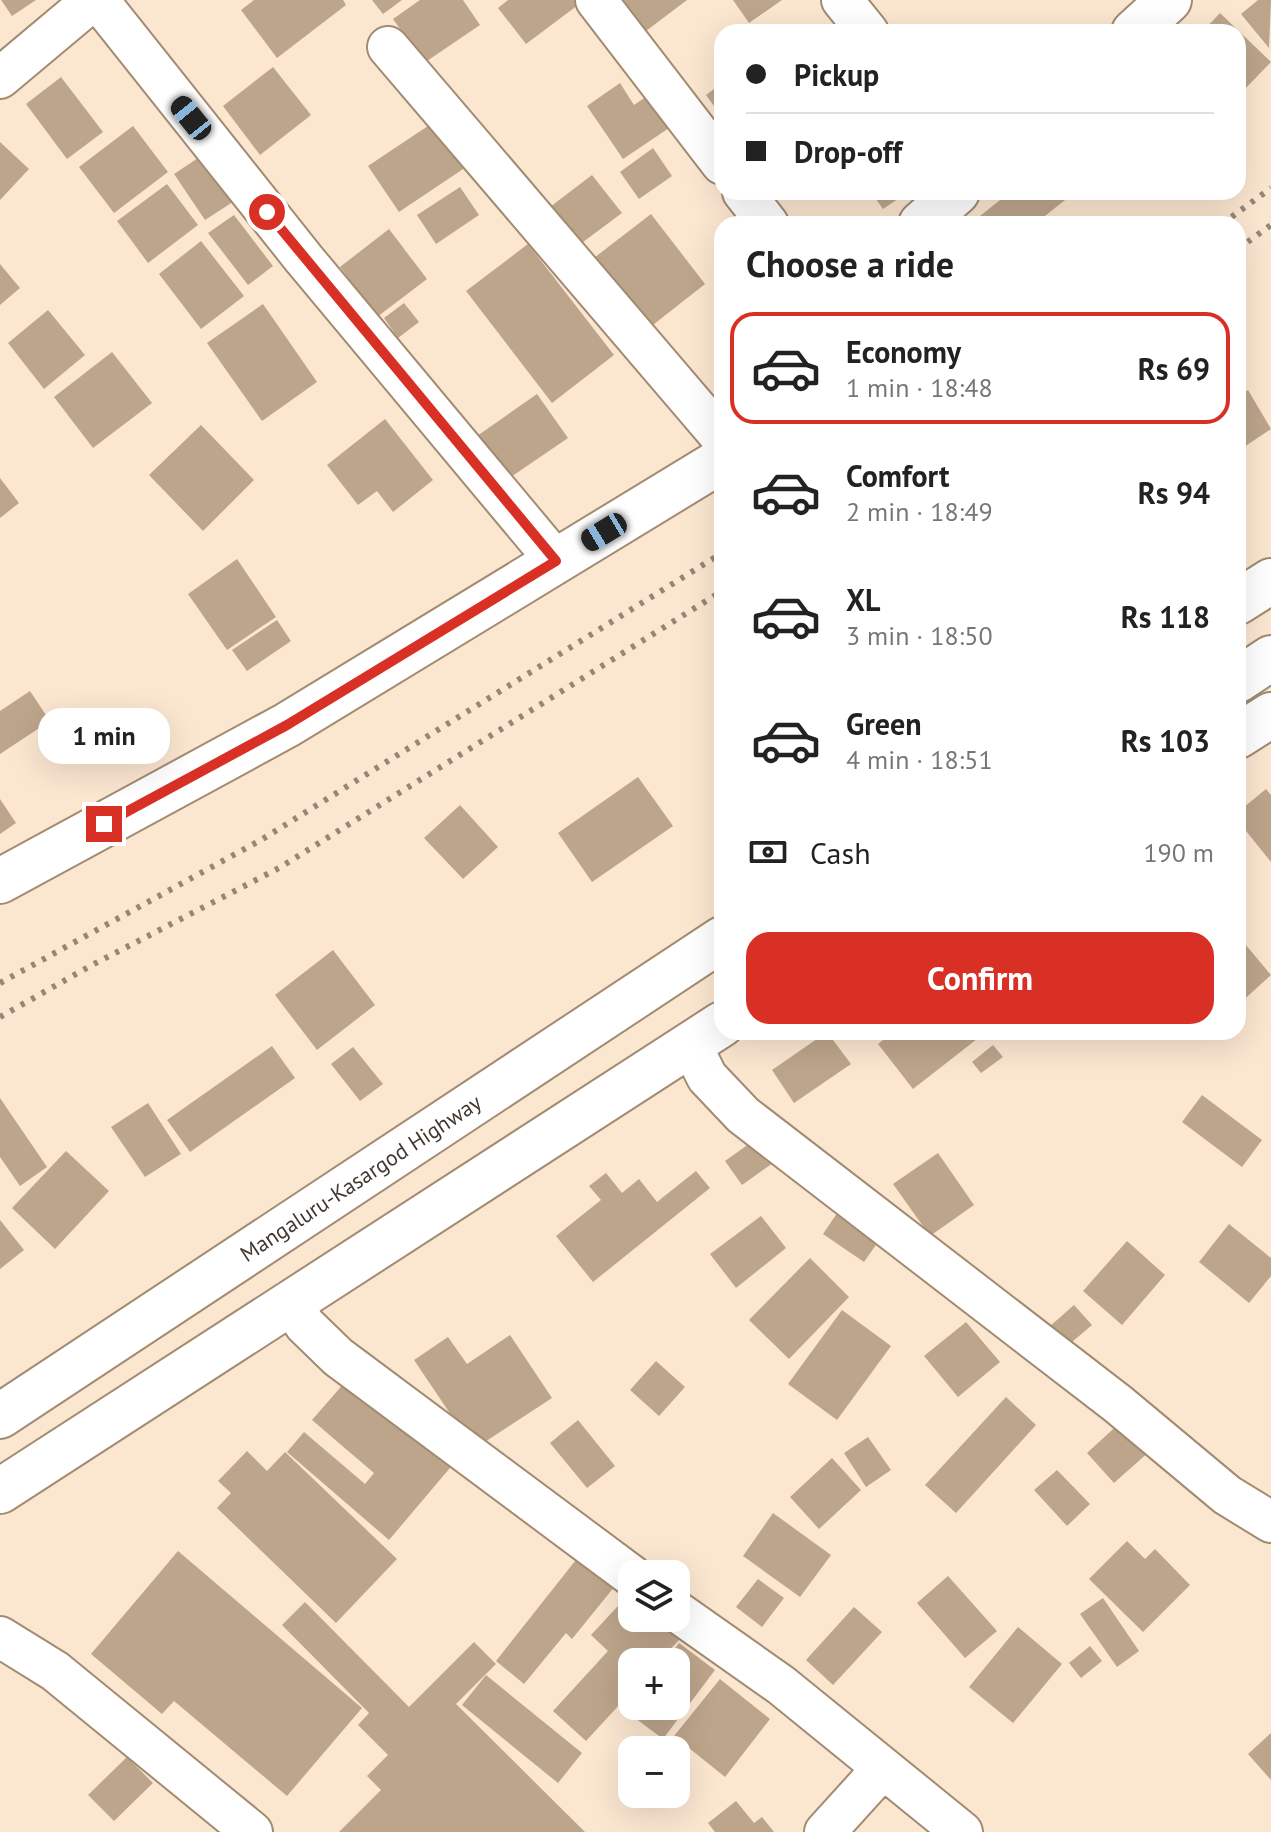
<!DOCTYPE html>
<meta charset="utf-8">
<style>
:root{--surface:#fff;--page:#f2f2f2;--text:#222;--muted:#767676;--line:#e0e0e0;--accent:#d93025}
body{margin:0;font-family:"PT Sans",sans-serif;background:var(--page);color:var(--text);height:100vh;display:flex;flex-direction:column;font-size:30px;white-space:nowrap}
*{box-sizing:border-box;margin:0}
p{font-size:26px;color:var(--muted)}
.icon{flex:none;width:44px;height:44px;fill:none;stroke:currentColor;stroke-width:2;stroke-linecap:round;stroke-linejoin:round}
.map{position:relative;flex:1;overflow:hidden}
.side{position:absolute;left:714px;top:216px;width:532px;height:824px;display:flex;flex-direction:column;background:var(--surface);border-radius:24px;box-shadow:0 8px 32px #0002}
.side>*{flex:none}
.top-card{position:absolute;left:714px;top:24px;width:532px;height:176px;border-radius:24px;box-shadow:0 8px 32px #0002;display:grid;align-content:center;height:176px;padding:0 32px;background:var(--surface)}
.buttons{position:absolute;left:618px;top:1560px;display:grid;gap:16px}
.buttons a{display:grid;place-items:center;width:72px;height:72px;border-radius:16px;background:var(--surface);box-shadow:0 8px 32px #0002;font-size:40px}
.end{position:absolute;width:36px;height:36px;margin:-18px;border:10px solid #d93025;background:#fff;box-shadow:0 0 0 4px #fff}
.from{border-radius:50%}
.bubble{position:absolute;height:56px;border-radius:24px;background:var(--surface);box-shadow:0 8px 32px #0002;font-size:26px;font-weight:700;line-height:56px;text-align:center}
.car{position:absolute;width:24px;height:48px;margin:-24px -12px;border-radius:10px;box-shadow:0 0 6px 2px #0007;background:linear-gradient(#222 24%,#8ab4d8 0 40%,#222 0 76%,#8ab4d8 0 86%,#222 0)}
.top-card b{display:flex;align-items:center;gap:28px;height:76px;font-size:30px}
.top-card b+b{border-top:2px solid var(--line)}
.top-card i{width:20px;height:20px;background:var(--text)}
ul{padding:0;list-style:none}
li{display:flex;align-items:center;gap:24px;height:112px;margin:0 16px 12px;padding:0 16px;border:4px solid transparent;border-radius:24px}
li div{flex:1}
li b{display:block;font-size:30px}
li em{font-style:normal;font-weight:700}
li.selected{border-color:var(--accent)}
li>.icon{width:72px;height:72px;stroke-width:1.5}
h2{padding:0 32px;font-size:36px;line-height:96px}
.pay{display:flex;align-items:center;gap:20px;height:88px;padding:0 32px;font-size:30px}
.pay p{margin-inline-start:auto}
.button{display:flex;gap:16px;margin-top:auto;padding:16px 32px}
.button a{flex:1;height:92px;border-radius:24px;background:var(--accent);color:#fff;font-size:32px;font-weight:700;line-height:92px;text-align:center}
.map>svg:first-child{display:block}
.building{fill:#bda58b}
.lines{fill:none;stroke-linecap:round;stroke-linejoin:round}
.minor-casing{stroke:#a38b72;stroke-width:44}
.tertiary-casing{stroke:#a38b72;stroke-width:48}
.trunk-casing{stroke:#a38b72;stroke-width:48}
.minor{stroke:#fff;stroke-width:40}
.tertiary{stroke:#fff;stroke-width:44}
.trunk{stroke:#fff;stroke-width:44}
.rail{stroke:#958677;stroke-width:6;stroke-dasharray:4 8;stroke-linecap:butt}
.route{stroke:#d93025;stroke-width:10}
.labels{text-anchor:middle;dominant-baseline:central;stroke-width:8;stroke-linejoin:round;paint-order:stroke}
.street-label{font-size:22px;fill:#41372d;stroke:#fff}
</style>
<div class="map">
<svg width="1271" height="1832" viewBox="0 0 1271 1832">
<rect width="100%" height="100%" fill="#fbe6d0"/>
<!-- building -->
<path class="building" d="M1,0H36L12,16Z
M254,0H343L346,5L277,58L241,10Z
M372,0H402L383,14Z
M420,0H463L480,25L424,63L393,19Z
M508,0H580L582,2L526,44L498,8Z
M622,0H687L646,31Z
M733,0H782L749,23Z
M1258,0H1271L1269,48L1241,14Z
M1220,13L1271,62L1242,92L1238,88V32H1202Z
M273,67L311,115L260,155L223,106Z
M61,77L103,132L67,159L26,104Z
M620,83L634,105L659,88L681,120L623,159L587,106Z
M722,83V117L706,95Z
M437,120L469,165L399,212L368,166Z
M133,126L168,172L114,213L79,167Z
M0,142L29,169L0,200Z
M653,148L672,176L639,199L620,172Z
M210,150L242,196L205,220L174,174Z
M592,175L622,213L575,248L546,210Z
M167,184L198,225L148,263L117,221Z
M460,187L479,215L436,244L417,215Z
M871,192H908L883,209Z
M1010,192H1075L1035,224H970Z
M651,214L705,284L644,332L590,261Z
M234,215L273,266L248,285L208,233Z
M389,229L427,279L377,317L340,267Z
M201,241L244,296L201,329L159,274Z
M528,244L614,355L552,403L466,291Z
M0,264L20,288L0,305Z
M404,303L419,322L398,338L384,318Z
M263,304L317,382L262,421L207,343Z
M48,310L85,355L44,389L8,343Z
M112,352L152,403L93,448L54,397Z
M1248,390L1271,429L1238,451V397Z
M537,394L568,438L508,479L477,436Z
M385,419L433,480L393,512L377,491L358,505L327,465Z
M201,425L254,480L203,531L149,475Z
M0,478L19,503L0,518Z
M237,559L276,617L227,650L188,594Z
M277,620L291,641L247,671L232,650Z
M30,691L50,721L0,754V711Z
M638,777L673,826L592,882L558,833Z
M1266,789L1271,795V862L1238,821V812Z
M0,799L16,823L0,834Z
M460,805L498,847L463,879L424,838Z
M1240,938L1271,975L1238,1005V940Z
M333,950L375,1005L317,1050L275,995Z
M827,1032L851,1064L794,1103L772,1070Z
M893,1032H986L913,1089L878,1044Z
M993,1045L1003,1057L981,1073L972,1062Z
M272,1046L295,1078L190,1152L167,1120Z
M353,1047L383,1084L360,1101L331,1064Z
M1202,1095L1262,1140L1242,1167L1182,1122Z
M0,1098L47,1167L20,1186L0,1157Z
M148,1103L181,1154L145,1177L111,1127Z
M767,1131L784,1155L742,1185L725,1161Z
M66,1151L109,1191L55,1249L12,1208Z
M938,1153L974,1205L930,1236L893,1184Z
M696,1171L710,1188L593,1282L556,1236L601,1200L589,1186L606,1173L622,1193L639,1179L657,1202Z
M844,1203L885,1232L864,1262L823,1234Z
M761,1216L786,1248L736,1288L710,1254Z
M0,1220L24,1250L0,1269Z
M1229,1224L1271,1258V1276L1249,1303L1199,1262Z
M1127,1241L1165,1275L1122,1325L1083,1291Z
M810,1258L849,1297L789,1359L749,1320Z
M1074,1305L1092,1325L1066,1347L1049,1327Z
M842,1310L891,1346L837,1420L788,1384Z
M966,1322L1000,1362L958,1397L924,1356Z
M510,1335L552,1398L474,1449L414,1360L448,1337L467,1364Z
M656,1361L685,1387L659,1416L630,1390Z
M352,1374L455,1462L389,1540L287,1452L304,1432L365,1484L374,1473L312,1420Z
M1006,1397L1036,1425L956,1513L925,1485Z
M578,1420L615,1466L587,1488L550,1443Z
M1123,1420L1151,1450L1114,1483L1087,1453Z
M868,1437L891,1470L866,1487L844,1453Z
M247,1451L267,1471L285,1452L397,1559L336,1623L217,1508L231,1493L218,1481Z
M832,1458L861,1490L819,1529L790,1497Z
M1057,1470L1090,1504L1067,1526L1034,1490Z
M773,1513L831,1555L800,1597L743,1556Z
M1127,1541L1145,1559L1155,1549L1190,1585L1143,1632L1089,1579Z
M178,1551L362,1708L287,1796L174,1701L162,1714L91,1654Z
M579,1556L615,1586L572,1639L566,1633L524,1684L496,1661Z
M948,1576L997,1631L965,1658L917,1603Z
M758,1579L784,1598L762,1627L736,1607Z
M630,1593L632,1618H657L680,1639L658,1662H632V1691L586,1741L553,1711L608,1651L591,1635Z
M1103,1598L1139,1651L1117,1667L1080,1614Z
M305,1602L409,1707L474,1642L496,1664L456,1704L585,1832H339L381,1790L367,1776L388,1755L358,1725L369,1713L282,1625Z
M854,1607L882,1632L833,1685L806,1660Z
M1018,1627L1062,1664L1013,1723L969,1687Z
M679,1643L715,1670L663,1739L627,1712L632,1706H676V1662H665Z
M1090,1646L1102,1661L1081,1678L1069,1663Z
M486,1675L582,1753L558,1783L462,1705Z
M720,1679L770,1719L725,1777L674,1736Z
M1271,1733V1780L1248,1754Z
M127,1757L153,1783L114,1821L88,1795Z
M736,1801L754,1823L762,1817L774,1832H715L708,1823Z"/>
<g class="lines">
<defs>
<path id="minor" d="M98,0L304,259L556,561
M596,0L722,164
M842,0L868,32
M388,47L722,438
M0,78L93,0
M743,192L768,224
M691,1045L707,1077L743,1115L1118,1404L1227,1495L1271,1522
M291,1303L305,1325L338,1357L632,1576
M676,1611L781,1685L962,1832
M0,1637L55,1671L252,1832
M825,1832L883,1768"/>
<path id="tertiary" d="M1134,32L1169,0
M921,224L957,192
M1238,736L1271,715
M0,881L287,725L722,460"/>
<g id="trunk">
<path d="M1238,602L1271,581"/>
<path d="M1238,680L1271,658"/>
<path id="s1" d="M0,1416L722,939"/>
<path d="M0,1491L722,1024"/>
</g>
</defs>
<!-- minor casing -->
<use href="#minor" class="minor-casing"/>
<!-- tertiary casing -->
<use href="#tertiary" class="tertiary-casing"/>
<!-- trunk casing -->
<use href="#trunk" class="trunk-casing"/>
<!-- minor -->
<use href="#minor" class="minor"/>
<!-- tertiary -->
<use href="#tertiary" class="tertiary"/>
<!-- trunk -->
<use href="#trunk" class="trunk"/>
<!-- rail -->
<path class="rail" d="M1222,224L1271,188
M1238,249L1271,225
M0,983L261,840L722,553
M0,1017L92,965L279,868L722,591"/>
</g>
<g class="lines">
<!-- route -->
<path class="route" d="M104,824L287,725L556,561L267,212"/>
</g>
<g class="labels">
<!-- street labels -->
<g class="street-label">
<text stroke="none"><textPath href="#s1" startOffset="432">Mangaluru-Kasargod Highway</textPath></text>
</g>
</g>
</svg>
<div class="buttons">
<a><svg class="icon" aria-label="layers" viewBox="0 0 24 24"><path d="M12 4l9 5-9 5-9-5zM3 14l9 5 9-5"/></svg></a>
<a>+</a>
<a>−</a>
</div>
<i class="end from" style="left:267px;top:212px"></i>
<i class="end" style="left:104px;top:824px"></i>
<div class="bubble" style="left:38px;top:708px;width:132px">1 min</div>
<i class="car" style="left:191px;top:118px;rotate:321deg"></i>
<i class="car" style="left:604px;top:532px;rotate:239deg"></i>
<div class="top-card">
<b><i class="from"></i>Pickup</b>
<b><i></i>Drop-off</b>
</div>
<section class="side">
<h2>Choose a ride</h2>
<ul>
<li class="selected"><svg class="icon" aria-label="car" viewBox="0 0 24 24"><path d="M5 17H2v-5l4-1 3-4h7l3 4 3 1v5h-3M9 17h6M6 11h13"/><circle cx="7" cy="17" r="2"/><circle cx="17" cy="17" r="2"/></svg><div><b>Economy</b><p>1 min · 18:48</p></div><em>Rs 69</em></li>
<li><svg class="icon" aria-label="car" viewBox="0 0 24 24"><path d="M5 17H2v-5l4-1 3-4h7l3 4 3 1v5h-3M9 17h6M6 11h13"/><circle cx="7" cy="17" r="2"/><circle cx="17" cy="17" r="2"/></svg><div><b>Comfort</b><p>2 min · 18:49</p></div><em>Rs 94</em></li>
<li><svg class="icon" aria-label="car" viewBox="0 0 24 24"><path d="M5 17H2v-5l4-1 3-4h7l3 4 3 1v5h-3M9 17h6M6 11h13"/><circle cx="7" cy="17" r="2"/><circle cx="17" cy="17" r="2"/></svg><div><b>XL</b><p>3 min · 18:50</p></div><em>Rs 118</em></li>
<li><svg class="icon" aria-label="car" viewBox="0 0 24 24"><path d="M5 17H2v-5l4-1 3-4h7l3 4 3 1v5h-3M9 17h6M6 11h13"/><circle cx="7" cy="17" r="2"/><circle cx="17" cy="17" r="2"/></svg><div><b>Green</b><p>4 min · 18:51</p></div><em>Rs 103</em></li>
</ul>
<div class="pay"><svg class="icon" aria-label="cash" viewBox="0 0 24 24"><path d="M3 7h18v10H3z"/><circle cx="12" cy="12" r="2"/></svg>Cash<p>190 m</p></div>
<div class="button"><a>Confirm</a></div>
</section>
</div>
